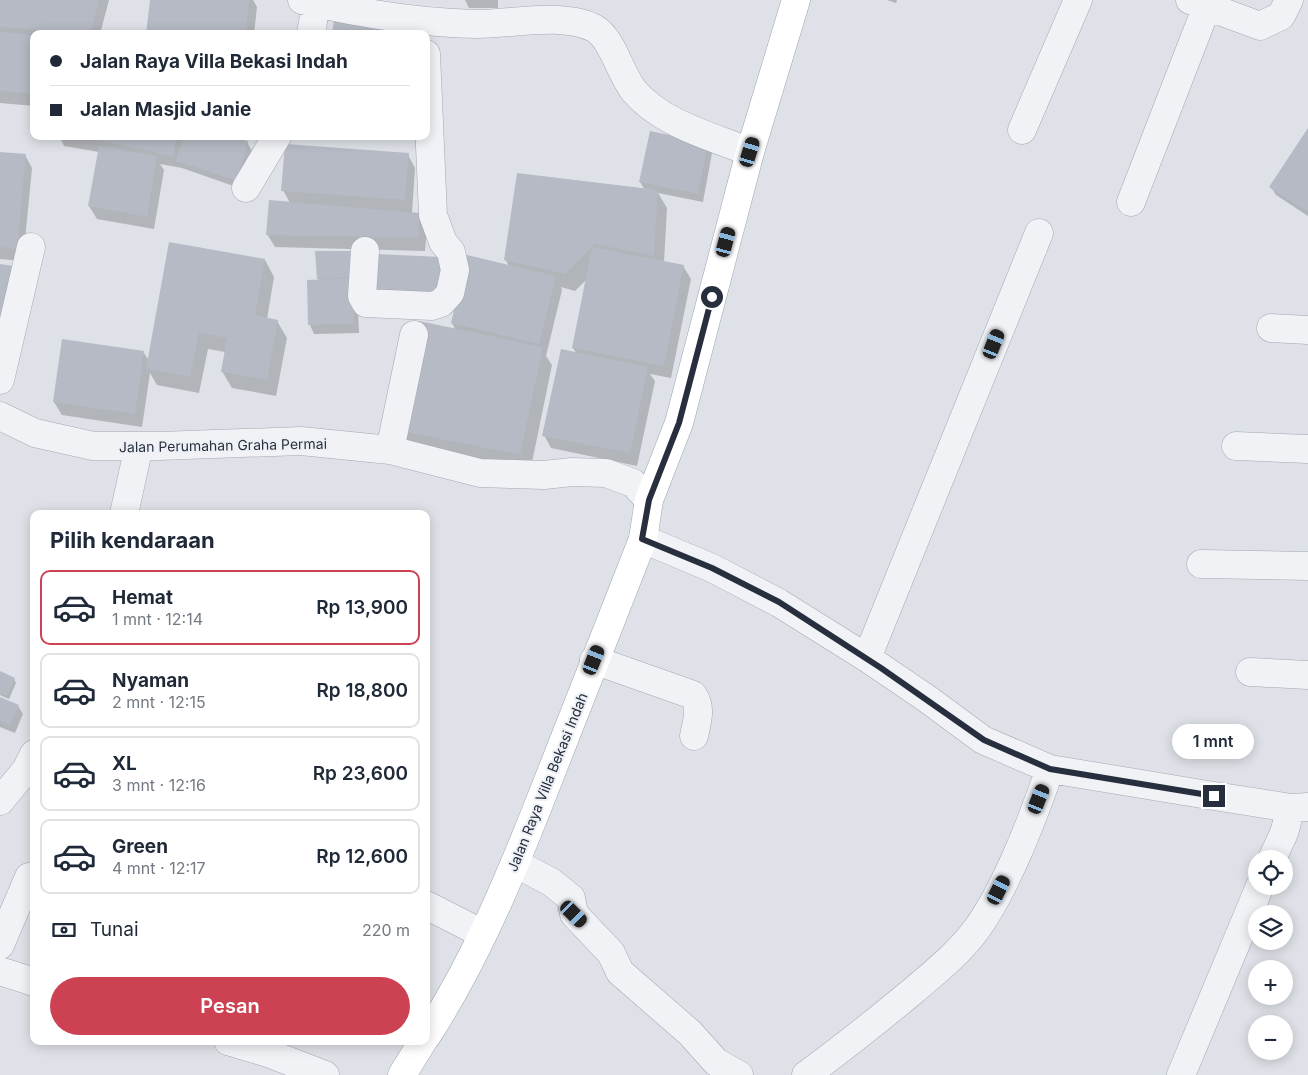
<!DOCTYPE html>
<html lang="id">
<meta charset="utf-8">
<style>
:root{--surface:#fff;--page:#f2f2f3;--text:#1f2937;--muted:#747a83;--line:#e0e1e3;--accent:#cd4253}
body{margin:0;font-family:Inter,sans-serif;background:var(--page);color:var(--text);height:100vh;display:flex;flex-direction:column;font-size:19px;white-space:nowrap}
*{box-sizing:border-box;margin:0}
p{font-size:16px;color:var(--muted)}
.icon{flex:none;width:28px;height:28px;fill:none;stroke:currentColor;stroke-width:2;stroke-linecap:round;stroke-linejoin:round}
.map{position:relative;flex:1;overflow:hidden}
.sheet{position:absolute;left:30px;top:510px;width:400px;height:535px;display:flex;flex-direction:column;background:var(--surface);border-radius:10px;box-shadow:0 2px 12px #0003}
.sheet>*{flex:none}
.top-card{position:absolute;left:30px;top:30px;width:400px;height:110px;border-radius:10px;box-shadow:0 2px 12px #0003;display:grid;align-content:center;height:110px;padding:0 20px;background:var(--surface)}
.controls{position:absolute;left:1248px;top:850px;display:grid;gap:10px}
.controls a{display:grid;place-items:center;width:45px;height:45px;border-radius:50%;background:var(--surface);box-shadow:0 2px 12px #0003;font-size:25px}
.end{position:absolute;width:22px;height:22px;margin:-11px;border:6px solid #272f3e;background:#fff;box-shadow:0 0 0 2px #fff}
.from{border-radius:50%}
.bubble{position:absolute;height:35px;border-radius:18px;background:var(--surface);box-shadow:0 2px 12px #0003;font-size:16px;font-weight:600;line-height:35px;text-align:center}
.car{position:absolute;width:15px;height:30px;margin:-15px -8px;border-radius:6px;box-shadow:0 0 4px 1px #0007;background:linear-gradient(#222 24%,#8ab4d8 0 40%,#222 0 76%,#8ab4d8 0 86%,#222 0)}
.top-card b{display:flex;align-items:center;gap:18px;height:48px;font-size:19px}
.top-card b+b{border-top:1px solid var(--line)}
.top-card i{width:12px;height:12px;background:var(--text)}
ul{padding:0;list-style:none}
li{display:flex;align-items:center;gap:15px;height:75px;margin:0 10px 8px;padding:0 10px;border:2px solid var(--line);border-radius:10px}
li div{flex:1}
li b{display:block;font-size:19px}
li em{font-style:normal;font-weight:600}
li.selected{border-color:var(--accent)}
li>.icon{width:45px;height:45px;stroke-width:1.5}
h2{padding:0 20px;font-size:22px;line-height:60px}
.pay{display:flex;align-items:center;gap:12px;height:55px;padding:0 20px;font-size:19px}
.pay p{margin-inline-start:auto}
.action{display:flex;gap:10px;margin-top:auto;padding:10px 20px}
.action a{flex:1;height:58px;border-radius:30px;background:var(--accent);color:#fff;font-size:20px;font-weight:600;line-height:58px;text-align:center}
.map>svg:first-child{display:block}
.shadow{fill:#0003}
.building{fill:#b5bac4}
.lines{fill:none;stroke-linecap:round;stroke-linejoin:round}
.minor-casing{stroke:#a3a8b1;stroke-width:29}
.major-casing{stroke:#9da5b3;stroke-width:29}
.minor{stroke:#f0f2f6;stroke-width:28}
.major{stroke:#fff;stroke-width:28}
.route{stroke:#272f3e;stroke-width:6}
.labels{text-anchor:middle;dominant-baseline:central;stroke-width:4;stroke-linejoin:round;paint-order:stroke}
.street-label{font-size:14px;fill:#272f3e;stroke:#edf0f5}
</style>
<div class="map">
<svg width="1308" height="1075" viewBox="0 0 1308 1075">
<rect width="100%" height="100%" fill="#dee1e7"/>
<!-- shadow -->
<path class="shadow" d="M0,0H109L100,34H34V106L0,103Z
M151,0H253L257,7L254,34H148Z
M465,0H498V8H469Z
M887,0H897L896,3Z
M381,27L380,34H333Z
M1308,130V216L1276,195L1271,187Z
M59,136H222L247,142L252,151L242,189L182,168L160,164L164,170L154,229L97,219L89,206L99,152L64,146Z
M708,144L712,153L703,202L658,193L667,208L664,262L683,266L691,279L671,378L650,374L655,381L637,466L551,448L544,435L577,354L573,348L587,279L575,291L561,287L562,290L546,356L552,365L530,472L407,446L397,429L456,331L452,323L509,266L505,259L645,190L640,182Z
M0,153L25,155L32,168L23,261L0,259Z
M408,155L415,168L412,213L420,214L427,227L425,251L275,247L267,234L290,203L283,190Z
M316,252H352L357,288L359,333L314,334L310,325L308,281H319Z
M265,260L274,277L267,319L277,321L287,338L276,396L232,388L222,371L225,352L208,349L199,393L157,385L150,373L142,427L62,415L54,402L144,353L149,361Z
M0,673L14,679L16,683L9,699L0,695Z
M0,698L18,706L23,714L15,733L0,727Z"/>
<!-- building -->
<path class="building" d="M0,0H99L90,34L0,27Z
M150,0H249L246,34H146Z
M335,11L377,17L375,34H332Z
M384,29L425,34H383Z
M0,32L34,35V94L0,91Z
M1308,128V212L1269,187Z
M650,131L708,143L698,194L639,182Z
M78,136H177L173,156Z
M183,136H227L248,141L237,181L176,161Z
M285,144L409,153L405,200L281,191Z
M99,146L157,156L147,217L88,206Z
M0,152L26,154L17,249L0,247Z
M517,173L658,190L654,256L594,244L592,247L684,265L664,366L572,348L592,247L565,274L504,260Z
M269,200L420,213L418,238L266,235Z
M169,242L265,259L255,315L278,320L267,380L221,372L227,338L199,333L190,377L146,369Z
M315,251H352L353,277L317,279Z
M376,254L441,257L439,300L375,298Z
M467,255L556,276L539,344L451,323Z
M0,264L22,267L7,318L0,317Z
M353,278L354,324L308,325L307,280Z
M419,321L543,347L520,455L396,430Z
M62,339L144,351L135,414L53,402Z
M561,349L648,367L630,453L542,436Z
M0,671L15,678L7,696L0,693Z
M0,697L19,705L10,726L0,721Z"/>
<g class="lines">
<defs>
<path id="minor" d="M302,0C359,13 419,23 478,24C512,24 562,12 594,28C613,39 620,74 634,91C662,124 711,136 750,152
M1190,0L1260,26L1281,16L1289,0
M311,34L316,3
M1022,130L1078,0
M246,188L277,136
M1131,202L1207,6
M365,251L362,296L366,303L432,306L441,303L450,293L455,270L451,252L443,242L433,215L426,54
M1271,328L1308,330
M0,380L31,247
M0,416L35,433L93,446H159L301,441L390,450L480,473L544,475L572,472L606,473L633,483L649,500
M1236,446L1308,449
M390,450L414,335
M124,514L139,446
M643,539L712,568L779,603L867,658L926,698L983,740L1050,769L1214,796L1291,808L1308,807
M1201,564L1308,566
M867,658L1039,233
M594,660L693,695C702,708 697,721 694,736
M1250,672L1308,675
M0,801L26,770L34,754
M1272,859L1284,833L1291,808
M515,863L551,882L571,898L574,914L611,953L620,972L690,1033L716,1062L739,1075
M426,905L483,934
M0,945L29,877
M0,971L34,982
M228,1041L268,1053L325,1075
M806,1075C843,1048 878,1020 913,991C935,972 958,954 976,930C1007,887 1032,820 1050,769
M1181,1075L1260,886"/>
<path id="major" d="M426,1037C474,963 508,882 540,801C575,714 608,626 643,539L649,500L679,423L750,152L796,0
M402,1075L423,1041"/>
</defs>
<!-- minor casing -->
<use href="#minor" class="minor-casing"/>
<!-- major casing -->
<use href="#major" class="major-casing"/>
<!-- minor -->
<use href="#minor" class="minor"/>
<!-- major -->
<use href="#major" class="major"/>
</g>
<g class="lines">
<!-- route -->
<path class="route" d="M712,297L679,423L649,500L642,539L712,568L779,602L881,668L984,740L1050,769L1214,796"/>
</g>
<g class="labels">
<!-- street labels -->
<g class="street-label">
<text transform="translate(223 445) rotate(-1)">Jalan Perumahan Graha Permai</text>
<text transform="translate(547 782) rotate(-68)">Jalan Raya Villa Bekasi Indah</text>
</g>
</g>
</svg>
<div class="controls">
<a><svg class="icon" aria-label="locate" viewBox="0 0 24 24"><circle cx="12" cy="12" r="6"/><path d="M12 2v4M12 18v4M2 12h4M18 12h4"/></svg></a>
<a><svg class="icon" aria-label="layers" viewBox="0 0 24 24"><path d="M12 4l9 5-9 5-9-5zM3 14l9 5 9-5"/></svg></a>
<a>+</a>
<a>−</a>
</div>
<i class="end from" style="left:712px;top:297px"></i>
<i class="end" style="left:1214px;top:796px"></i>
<div class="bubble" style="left:1172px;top:724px;width:82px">1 mnt</div>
<i class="car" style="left:750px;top:152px;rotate:17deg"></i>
<i class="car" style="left:726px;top:242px;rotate:15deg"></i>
<i class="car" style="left:994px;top:344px;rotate:22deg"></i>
<i class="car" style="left:594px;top:660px;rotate:22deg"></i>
<i class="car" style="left:1039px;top:799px;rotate:22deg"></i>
<i class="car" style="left:999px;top:890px;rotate:27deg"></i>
<i class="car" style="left:574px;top:914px;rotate:135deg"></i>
<div class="top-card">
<b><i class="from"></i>Jalan Raya Villa Bekasi Indah</b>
<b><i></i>Jalan Masjid Janie</b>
</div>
<section class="sheet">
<h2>Pilih kendaraan</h2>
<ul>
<li class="selected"><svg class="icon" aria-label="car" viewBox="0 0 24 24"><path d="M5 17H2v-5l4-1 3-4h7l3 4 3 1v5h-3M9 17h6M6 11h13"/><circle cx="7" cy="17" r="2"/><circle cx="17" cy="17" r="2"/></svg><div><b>Hemat</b><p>1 mnt · 12:14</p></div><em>Rp 13,900</em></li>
<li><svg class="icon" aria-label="car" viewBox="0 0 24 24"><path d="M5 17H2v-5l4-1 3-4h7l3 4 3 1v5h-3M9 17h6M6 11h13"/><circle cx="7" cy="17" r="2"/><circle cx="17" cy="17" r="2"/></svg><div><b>Nyaman</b><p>2 mnt · 12:15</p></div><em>Rp 18,800</em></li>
<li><svg class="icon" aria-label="car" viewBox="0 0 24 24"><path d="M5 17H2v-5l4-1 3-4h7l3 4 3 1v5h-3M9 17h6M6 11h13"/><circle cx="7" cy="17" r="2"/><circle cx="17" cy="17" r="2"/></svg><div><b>XL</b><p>3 mnt · 12:16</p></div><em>Rp 23,600</em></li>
<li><svg class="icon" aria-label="car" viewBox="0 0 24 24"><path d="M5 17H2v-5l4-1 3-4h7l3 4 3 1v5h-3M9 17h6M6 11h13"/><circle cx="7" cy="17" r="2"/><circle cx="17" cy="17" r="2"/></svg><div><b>Green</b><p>4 mnt · 12:17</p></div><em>Rp 12,600</em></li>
</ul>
<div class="pay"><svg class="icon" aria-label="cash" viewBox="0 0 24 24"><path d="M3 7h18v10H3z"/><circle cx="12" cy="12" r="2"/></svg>Tunai<p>220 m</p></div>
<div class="action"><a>Pesan</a></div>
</section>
</div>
